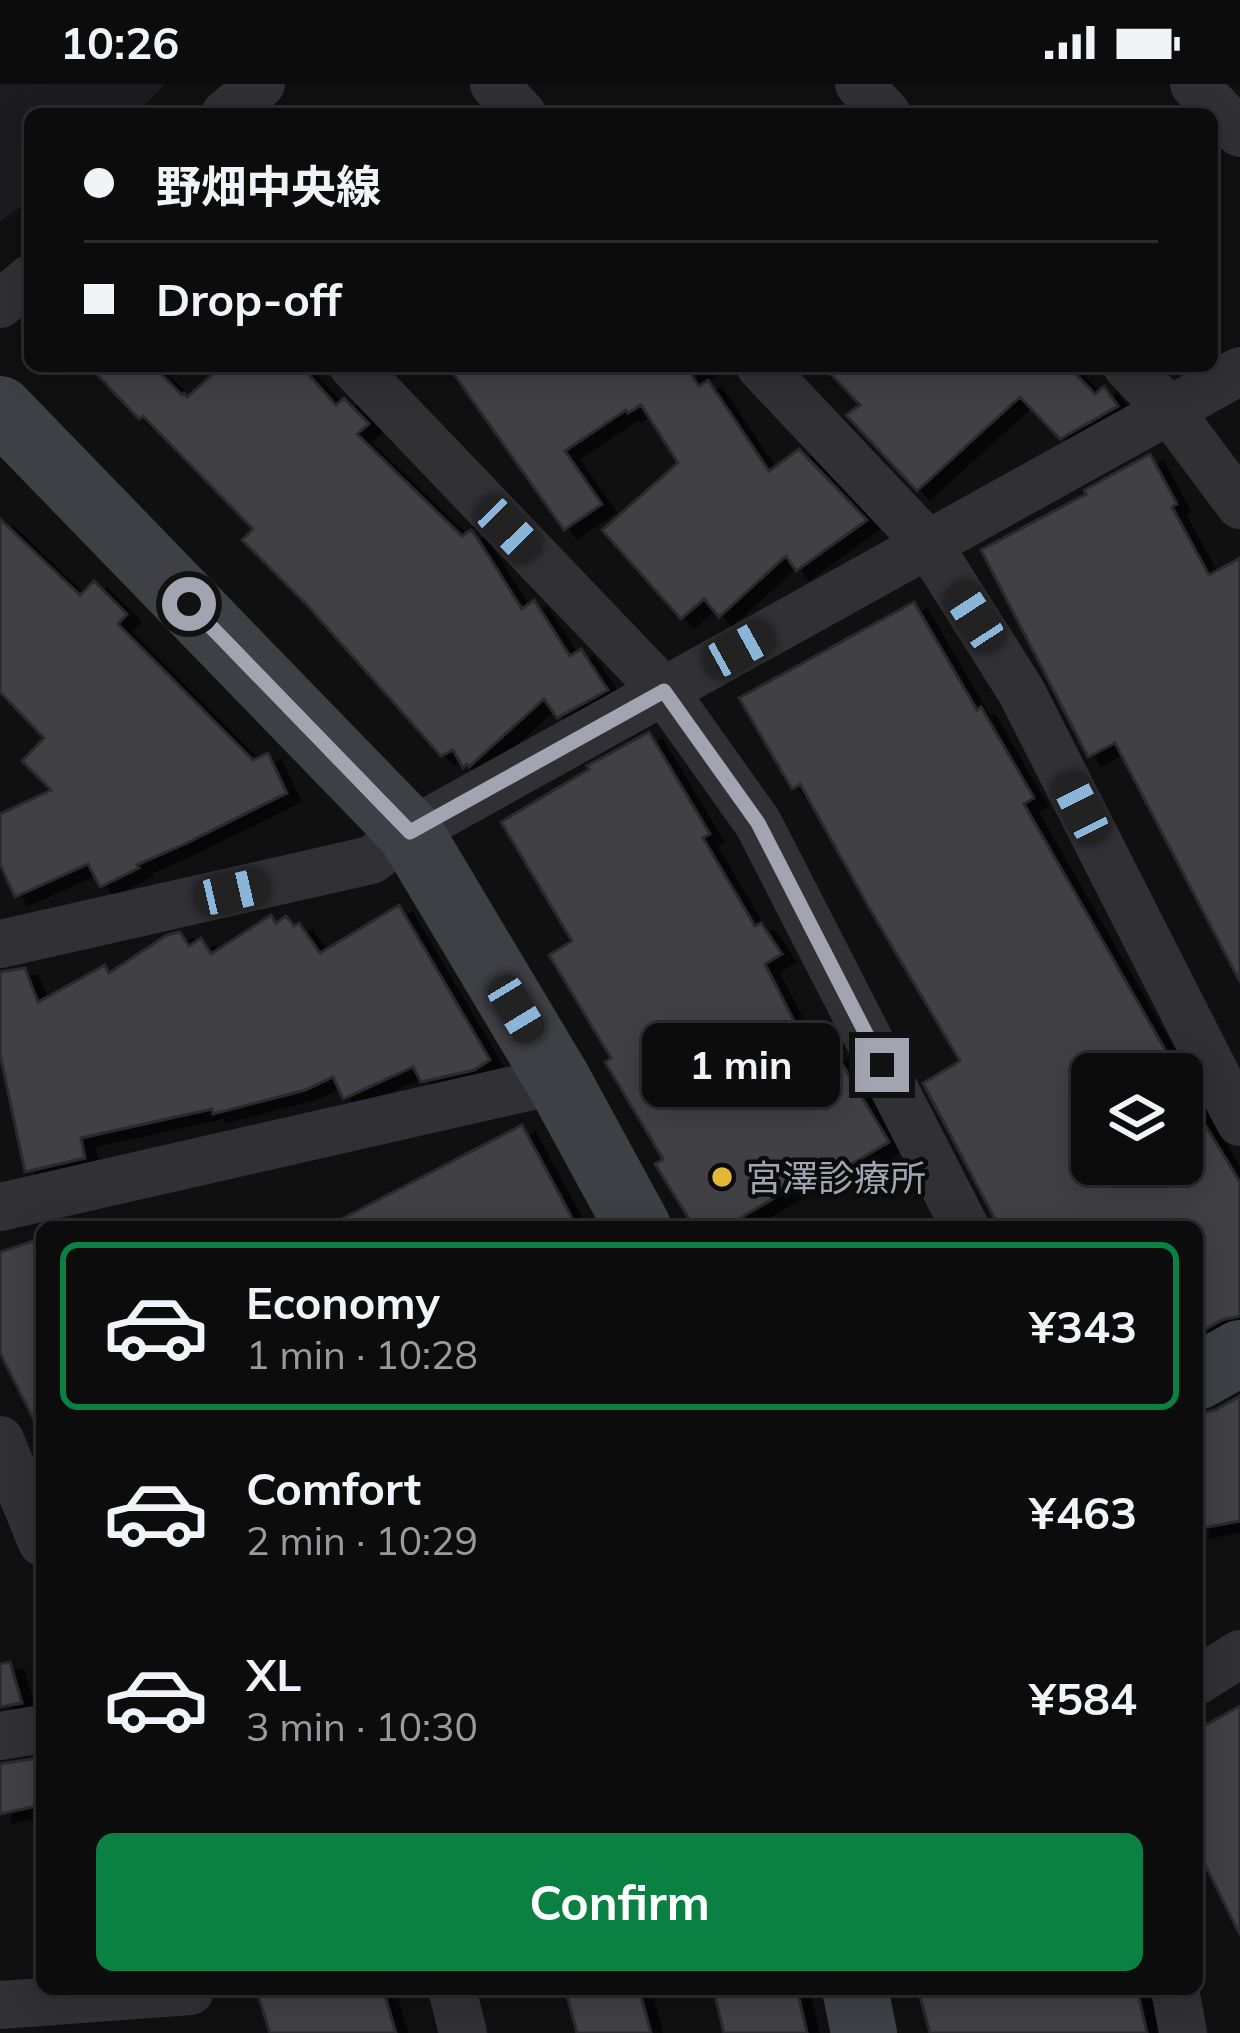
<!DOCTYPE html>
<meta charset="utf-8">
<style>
:root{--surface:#0c0c0d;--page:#151516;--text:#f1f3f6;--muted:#9a9b9d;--line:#2c2c2e;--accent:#0b8043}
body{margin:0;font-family:Mulish,"Noto Sans JP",sans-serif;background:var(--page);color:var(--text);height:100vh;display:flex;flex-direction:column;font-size:45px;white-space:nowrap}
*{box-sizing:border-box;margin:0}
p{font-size:39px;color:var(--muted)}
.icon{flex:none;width:66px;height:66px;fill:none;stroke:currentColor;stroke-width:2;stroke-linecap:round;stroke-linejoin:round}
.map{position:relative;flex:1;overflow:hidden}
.side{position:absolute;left:36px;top:1137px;width:1167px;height:774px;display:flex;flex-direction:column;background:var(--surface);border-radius:18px;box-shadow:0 6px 30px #0003,0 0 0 3px var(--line)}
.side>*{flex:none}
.hud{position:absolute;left:24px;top:24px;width:1194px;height:264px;border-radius:18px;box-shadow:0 6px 30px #0003,0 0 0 3px var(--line);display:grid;align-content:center;height:264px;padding:0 60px;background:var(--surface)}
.fabs{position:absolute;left:1071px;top:969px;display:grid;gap:24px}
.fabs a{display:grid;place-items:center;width:132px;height:132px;border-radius:18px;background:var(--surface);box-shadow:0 6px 30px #0003,0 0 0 3px var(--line);font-size:60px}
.end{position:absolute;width:54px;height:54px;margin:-27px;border:15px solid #a2a5b1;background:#111;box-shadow:0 0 0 6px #111}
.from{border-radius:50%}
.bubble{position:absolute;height:84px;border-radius:18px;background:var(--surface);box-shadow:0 6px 30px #0003,0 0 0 3px var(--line);font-size:39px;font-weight:700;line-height:84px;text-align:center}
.car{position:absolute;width:36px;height:72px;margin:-36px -18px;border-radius:15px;box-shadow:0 0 9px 3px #0007;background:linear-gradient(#222 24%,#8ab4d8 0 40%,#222 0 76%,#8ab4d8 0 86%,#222 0)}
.hud b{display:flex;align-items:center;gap:42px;height:114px;font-size:45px}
.hud b+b{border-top:3px solid var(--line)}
.hud i{width:30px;height:30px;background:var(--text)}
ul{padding:21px 0 0;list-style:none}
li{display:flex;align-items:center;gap:36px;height:168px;margin:0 24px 18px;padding:0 36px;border:6px solid transparent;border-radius:18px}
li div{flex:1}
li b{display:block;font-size:45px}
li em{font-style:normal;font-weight:700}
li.current{border-color:var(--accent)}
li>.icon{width:108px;height:108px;stroke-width:1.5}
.button{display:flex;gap:24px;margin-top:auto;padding:24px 60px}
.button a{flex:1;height:138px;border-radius:18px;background:var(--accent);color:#fff;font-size:48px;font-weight:700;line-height:138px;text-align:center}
.status{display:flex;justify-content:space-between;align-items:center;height:84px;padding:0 60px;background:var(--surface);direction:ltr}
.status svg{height:33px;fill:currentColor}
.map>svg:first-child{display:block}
.built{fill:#1c1c1e}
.building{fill:#3f4044;stroke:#2a2a2d;stroke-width:3;filter:url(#shadow)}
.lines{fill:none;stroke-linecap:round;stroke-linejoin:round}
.street{stroke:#313135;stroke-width:48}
.secondary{stroke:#3f4045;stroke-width:66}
.route{stroke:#a2a5b1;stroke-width:15}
.poi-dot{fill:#e3b835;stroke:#0b0b0c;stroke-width:4.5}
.labels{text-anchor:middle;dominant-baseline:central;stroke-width:9;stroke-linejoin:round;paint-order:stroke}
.poi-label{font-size:36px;fill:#a2a5b1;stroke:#0b0b0c;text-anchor:start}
</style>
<div class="status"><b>10:26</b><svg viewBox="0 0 49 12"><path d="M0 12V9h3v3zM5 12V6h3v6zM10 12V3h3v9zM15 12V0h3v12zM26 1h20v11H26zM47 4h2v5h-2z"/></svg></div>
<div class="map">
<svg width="1240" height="1949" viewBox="0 0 1240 1949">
<defs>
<filter id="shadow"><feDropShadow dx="13" dy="8" stdDeviation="0" flood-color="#0009"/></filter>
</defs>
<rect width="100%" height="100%" fill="#101011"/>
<!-- built -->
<path class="built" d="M0,0H166L135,30H30V117L0,137Z"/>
<!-- building -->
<path class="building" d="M89,282H153L182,311L184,309L187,313L222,282H301L336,321L344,314L369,340L357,350L462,452L471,446L476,452L522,525L534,516L570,572L581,565L608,606L557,634L544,615L469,683L467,680L463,684L453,666L441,672L307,521L242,456L253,445L143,332L139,335Z
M448,282H704L691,290L699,302L708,296L769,387L799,365L867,436L796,487L786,472L719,533L704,515L681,535L602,446L678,379L641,321L628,329L626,326L565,367L602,420L564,446Z
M823,282H1068L1095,310L1104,302L1118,322L1060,355L1020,313L917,407L846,331L860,321Z
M1150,370L1177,420L1172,423L1209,491L1240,474V898L1115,659L1088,673L981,466L1086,410L1084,406Z
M0,435L80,511L94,497L127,530L118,540L253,676L268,669L287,709L187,759L137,781L139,784L100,803L88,780L15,813L0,780V730L51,706L22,677L44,654L0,608Z
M914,518L977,626L981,623L1034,714L1024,720L1179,990H1092V1080H1182V1003L1240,1098V1232L1222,1236L1197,1250V1143H999L923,999L960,977L871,827L800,700L792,705L739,614Z
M649,648L710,750L703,754L755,842L761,839L782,870L765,880L816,980L835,968L889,1058L813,1103L808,1094L725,1143H694L655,1080L663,1075L605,978L611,974L549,871L572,857L501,738L589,685L587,682Z
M399,821L490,976L474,986L421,998L413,983L343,1015L333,993L305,1006L213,1030L212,1025L81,1054L85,1074L25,1088L0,970V888L25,884L38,918L105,881L109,889L167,851L180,848L189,862L201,854L211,870L271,831L276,839L286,832L294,842L299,839L320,869Z
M522,1041L577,1143H326Z
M42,1154V1352L0,1269V1168Z
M1240,1312V1437L1197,1445V1330L1215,1326Z
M10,1578L22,1619L0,1623V1580Z
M1240,1622V1851L1197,1765V1646Z
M38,1674L42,1687V1721L0,1730V1680Z
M256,1905H383L396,1949H270Z
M565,1905H639L651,1949H577Z
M713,1905H797L807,1949H724Z
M918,1905H1137L1147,1949H930Z"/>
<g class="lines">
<!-- street -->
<path class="street" d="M494,0L522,30
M859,0L887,30
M1194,0L1240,49
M225,30L261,0
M0,220L30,195
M353,282L664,607L758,739L965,1143
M760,282L928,460L1021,607L1240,1038
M1127,282L1169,326L1240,421
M0,860L371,776L410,748L1240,287
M0,1123L558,996
M0,1356L42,1458
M1197,1597L1240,1570
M0,1652L42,1645
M452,1905L463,1949
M1175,1905L1183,1949
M0,1921L190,1907"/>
<!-- secondary -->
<path class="secondary" d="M0,325L410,748L558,996L638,1143
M1197,1293L1240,1269
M855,1905L864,1949"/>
</g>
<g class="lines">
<!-- route -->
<path class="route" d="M189,520L410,748L664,607L758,739L882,981"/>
</g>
<!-- markers -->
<circle class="poi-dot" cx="722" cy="1093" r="12"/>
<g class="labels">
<!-- poi labels -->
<g class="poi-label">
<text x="746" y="1093">宮澤診療所</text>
</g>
</g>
</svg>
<div class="fabs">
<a><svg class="icon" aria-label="layers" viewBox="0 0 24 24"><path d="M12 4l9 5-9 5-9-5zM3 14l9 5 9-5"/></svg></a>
</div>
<i class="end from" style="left:189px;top:520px"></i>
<i class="end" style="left:882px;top:981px"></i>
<div class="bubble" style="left:642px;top:939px;width:198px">1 min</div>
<i class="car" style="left:508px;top:445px;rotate:136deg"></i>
<i class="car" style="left:975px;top:533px;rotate:327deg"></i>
<i class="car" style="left:739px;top:565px;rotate:61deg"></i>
<i class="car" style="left:1081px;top:724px;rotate:333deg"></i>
<i class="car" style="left:232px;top:808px;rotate:77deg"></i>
<i class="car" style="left:516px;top:925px;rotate:149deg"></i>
<div class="hud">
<b><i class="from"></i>野畑中央線</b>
<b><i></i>Drop-off</b>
</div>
<section class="side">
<ul>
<li class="current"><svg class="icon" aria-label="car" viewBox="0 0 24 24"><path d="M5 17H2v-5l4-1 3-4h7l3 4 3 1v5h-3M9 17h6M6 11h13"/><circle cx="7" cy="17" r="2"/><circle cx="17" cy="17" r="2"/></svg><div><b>Economy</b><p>1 min · 10:28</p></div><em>¥343</em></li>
<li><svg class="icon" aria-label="car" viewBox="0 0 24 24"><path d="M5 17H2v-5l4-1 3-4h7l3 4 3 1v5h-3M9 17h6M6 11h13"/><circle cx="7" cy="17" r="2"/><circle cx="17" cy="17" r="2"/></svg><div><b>Comfort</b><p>2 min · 10:29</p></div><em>¥463</em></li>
<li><svg class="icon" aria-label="car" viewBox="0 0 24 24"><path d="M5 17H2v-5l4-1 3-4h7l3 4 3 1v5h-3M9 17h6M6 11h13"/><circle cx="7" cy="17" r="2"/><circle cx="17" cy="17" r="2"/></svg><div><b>XL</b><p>3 min · 10:30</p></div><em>¥584</em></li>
</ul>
<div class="button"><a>Confirm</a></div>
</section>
</div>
